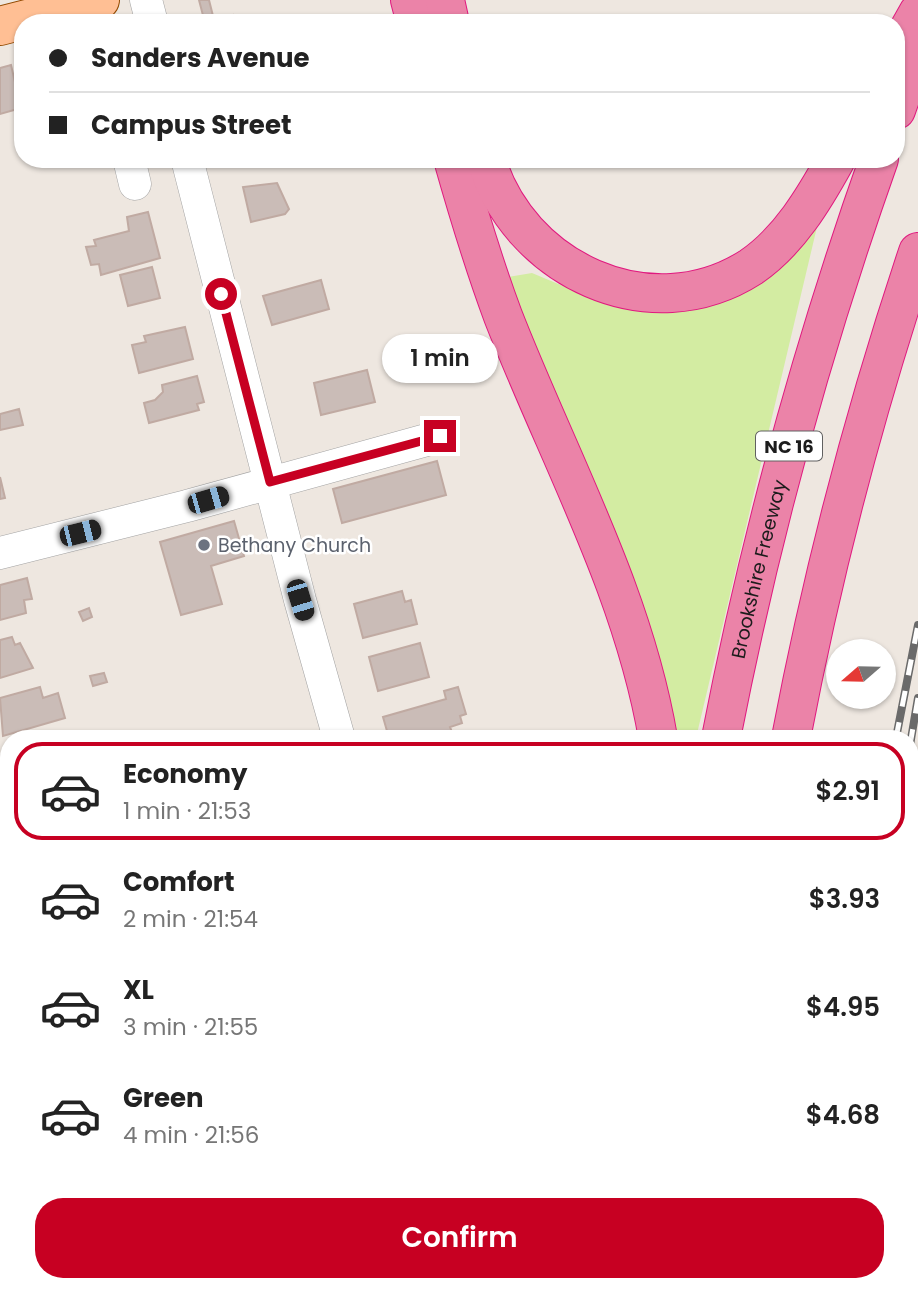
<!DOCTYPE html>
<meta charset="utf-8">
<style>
:root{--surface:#fff;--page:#f6f6f6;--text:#222;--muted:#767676;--line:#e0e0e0;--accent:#c70022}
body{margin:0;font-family:Poppins,sans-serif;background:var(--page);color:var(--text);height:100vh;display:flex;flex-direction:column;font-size:26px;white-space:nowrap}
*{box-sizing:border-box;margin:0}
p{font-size:23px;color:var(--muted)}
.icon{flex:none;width:38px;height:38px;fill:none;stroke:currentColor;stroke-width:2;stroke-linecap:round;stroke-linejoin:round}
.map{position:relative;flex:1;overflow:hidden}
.panel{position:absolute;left:0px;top:730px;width:919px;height:562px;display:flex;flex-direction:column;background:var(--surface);border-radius:28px 28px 0 0;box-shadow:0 2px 5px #0004}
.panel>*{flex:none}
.guide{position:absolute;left:14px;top:14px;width:891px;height:154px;border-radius:28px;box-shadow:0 2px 5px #0004;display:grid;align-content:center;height:154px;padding:0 35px;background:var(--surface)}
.needle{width:46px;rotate:250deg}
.fabs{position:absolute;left:826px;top:639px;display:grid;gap:14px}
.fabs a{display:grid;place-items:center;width:70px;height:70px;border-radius:50%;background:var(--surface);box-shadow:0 2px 5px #0004;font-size:35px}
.end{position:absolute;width:32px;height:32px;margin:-16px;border:9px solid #c70022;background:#fff;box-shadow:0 0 0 4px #fff}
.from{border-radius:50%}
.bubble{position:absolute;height:49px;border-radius:24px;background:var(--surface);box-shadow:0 2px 5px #0004;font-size:23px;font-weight:600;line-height:49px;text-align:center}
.car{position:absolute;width:21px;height:42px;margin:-21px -10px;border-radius:9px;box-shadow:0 0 5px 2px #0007;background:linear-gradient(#222 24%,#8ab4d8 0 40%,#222 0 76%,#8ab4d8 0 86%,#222 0)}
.guide b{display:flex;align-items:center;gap:24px;height:66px;font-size:26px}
.guide b+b{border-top:2px solid var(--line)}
.guide i{width:18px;height:18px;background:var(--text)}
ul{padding:12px 0 0;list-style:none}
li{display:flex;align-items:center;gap:21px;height:98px;margin:0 14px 10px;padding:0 21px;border:4px solid transparent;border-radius:28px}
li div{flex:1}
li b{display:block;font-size:26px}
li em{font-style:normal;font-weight:600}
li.on{border-color:var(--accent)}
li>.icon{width:63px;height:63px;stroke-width:1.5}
.primary-button{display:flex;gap:14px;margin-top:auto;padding:14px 35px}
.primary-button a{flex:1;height:80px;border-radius:28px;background:var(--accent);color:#fff;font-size:28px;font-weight:600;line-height:80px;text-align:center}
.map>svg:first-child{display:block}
.grass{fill:#d3eca2}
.forest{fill:#afd092}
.building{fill:#cabcb7;stroke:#c0aaa2;stroke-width:2}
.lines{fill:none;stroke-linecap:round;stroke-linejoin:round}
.minor-casing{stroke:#a3a3a3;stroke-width:33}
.major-casing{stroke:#934a00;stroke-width:40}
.highway-casing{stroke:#e0197f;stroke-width:40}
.minor{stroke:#fff;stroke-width:32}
.major{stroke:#ffbf94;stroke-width:38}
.highway{stroke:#eb83a8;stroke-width:38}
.rail-casing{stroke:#6a6a6a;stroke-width:8}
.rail{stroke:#fff;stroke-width:5;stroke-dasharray:16;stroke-linecap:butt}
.route{stroke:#c70022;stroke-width:9}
.worship-dot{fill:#6b7280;stroke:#fff;stroke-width:2.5}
.labels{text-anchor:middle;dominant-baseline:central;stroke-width:5;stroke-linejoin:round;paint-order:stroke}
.shield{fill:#fff;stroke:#606060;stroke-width:2}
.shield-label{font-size:18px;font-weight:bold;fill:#1c1c1c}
.worship-label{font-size:19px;fill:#5b616d;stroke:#fff;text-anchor:start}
.street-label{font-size:19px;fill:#1c1c1c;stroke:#fff}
</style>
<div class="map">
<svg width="918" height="1290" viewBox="0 0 918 1290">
<rect width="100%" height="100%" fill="#eee7e0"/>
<!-- grass -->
<path class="grass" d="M817,227L696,738H670L569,430L508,277L532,273L606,304L650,308L773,270Z"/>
<!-- forest -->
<path class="forest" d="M918,827V1290H873L874,1283H910V869Z"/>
<!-- building -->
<path class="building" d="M199,0H209L214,20L233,15L235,23H205Z
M11,65L21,108L0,114V68Z
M277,183L289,209L285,214L251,222L243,187Z
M148,212L160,258L101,275L99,264L91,265L86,247L96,246L94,240L129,231L127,217Z
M152,267L160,298L128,306L120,275Z
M321,280L329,309L272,325L263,296Z
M185,327L193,359L139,373L132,345L146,342L144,336Z
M367,370L375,402L321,415L314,383Z
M197,376L204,402L197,404L199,410L149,423L144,403L155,400L163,392L162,385Z
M19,409L23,425L0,430V414Z
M437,461L446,495L342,523L333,489Z
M0,477L5,498L0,499Z
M234,521L244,556L211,566L222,604L181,615L160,542Z
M27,578L32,599L24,600L26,613L0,620V585Z
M402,591L405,602L411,600L417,624L363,638L354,604Z
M89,608L92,617L83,621L79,612Z
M12,637L15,645L20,643L33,668L0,678V640Z
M420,643L429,677L378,691L369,657Z
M104,673L107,682L93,686L90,676Z
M40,687L43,698L58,693L65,718L3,736L0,698Z
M458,687L466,714L460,716L462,723L450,727L452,732L430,738H389L383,717L446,699L444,691Z
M9,1264V1283H41L42,1286L34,1290H0V1269Z
M221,1283H251L254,1290H212Z
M460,1283L462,1290H432L457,1283Z"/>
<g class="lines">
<defs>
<path id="minor" d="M146,0L152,23
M129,159L135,184
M187,159L300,600L339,738
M0,553L187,506L441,436
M0,1023L9,1056
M120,1283L126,1290
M485,1283L487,1290"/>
<path id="major" d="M0,26L100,0"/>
<g id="highway">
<path d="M410,0L416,23"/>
<path d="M445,0L450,23"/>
<path d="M896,52L918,13"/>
<path d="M896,110L918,48"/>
<path d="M453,159C468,212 484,265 503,316C557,455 633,590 658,738"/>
<path d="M486,159C518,269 650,332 751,267C789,241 814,199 836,159"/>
<path id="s1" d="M721,738C759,542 812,348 879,159"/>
<path d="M791,738C822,575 865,410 918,252"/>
<path d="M648,1290V1283"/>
<path d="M716,1290L717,1283"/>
</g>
</defs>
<!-- minor casing -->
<use href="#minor" class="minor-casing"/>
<!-- major casing -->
<use href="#major" class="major-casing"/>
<!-- highway casing -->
<use href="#highway" class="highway-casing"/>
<!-- minor -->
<use href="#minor" class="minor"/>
<!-- major -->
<use href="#major" class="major"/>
<!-- highway -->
<use href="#highway" class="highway"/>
<defs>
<path id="rail" d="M896,738L918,625
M910,745L918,698
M846,1290L847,1283"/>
</defs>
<!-- rail casing -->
<use href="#rail" class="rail-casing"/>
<!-- rail -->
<use href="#rail" class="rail"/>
</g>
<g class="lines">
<!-- route -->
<path class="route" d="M221,294L270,482L440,436"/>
</g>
<!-- markers -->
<circle class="worship-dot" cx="204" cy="545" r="7"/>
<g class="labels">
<!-- shield labels -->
<rect class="shield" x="756" y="431.5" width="66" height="29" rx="5"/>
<g class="shield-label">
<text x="789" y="446">NC 16</text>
</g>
<!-- worship labels -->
<g class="worship-label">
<text x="218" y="545">Bethany Church</text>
</g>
<!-- street labels -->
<g class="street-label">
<text stroke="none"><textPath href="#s1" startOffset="173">Brookshire Freeway</textPath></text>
</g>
</g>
</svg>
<div class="fabs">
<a><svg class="needle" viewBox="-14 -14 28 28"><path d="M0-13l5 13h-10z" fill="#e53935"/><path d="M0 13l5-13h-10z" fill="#767676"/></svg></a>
</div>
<i class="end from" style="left:221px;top:294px"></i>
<i class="end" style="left:440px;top:436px"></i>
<div class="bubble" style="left:382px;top:334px;width:116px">1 min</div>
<i class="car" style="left:208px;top:500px;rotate:74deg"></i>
<i class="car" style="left:80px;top:533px;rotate:76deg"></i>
<i class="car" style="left:300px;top:600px;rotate:163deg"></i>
<div class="guide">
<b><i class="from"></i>Sanders Avenue</b>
<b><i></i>Campus Street</b>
</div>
<section class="panel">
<ul>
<li class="on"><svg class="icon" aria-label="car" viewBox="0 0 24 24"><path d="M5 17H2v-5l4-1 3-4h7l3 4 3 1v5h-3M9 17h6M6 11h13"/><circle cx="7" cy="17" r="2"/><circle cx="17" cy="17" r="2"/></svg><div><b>Economy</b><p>1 min · 21:53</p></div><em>$2.91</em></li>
<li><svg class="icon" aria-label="car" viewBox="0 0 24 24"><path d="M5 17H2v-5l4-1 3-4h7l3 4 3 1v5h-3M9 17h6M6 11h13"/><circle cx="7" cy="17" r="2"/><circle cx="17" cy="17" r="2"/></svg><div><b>Comfort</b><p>2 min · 21:54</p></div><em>$3.93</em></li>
<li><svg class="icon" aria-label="car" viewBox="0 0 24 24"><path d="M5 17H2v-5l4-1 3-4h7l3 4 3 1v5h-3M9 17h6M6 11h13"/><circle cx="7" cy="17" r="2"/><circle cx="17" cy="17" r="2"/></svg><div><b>XL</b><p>3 min · 21:55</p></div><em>$4.95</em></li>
<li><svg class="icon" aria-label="car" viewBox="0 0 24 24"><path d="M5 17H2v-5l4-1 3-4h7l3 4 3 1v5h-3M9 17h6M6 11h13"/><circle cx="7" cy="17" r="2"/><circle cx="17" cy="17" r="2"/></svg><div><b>Green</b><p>4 min · 21:56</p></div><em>$4.68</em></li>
</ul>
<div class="primary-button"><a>Confirm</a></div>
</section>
</div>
